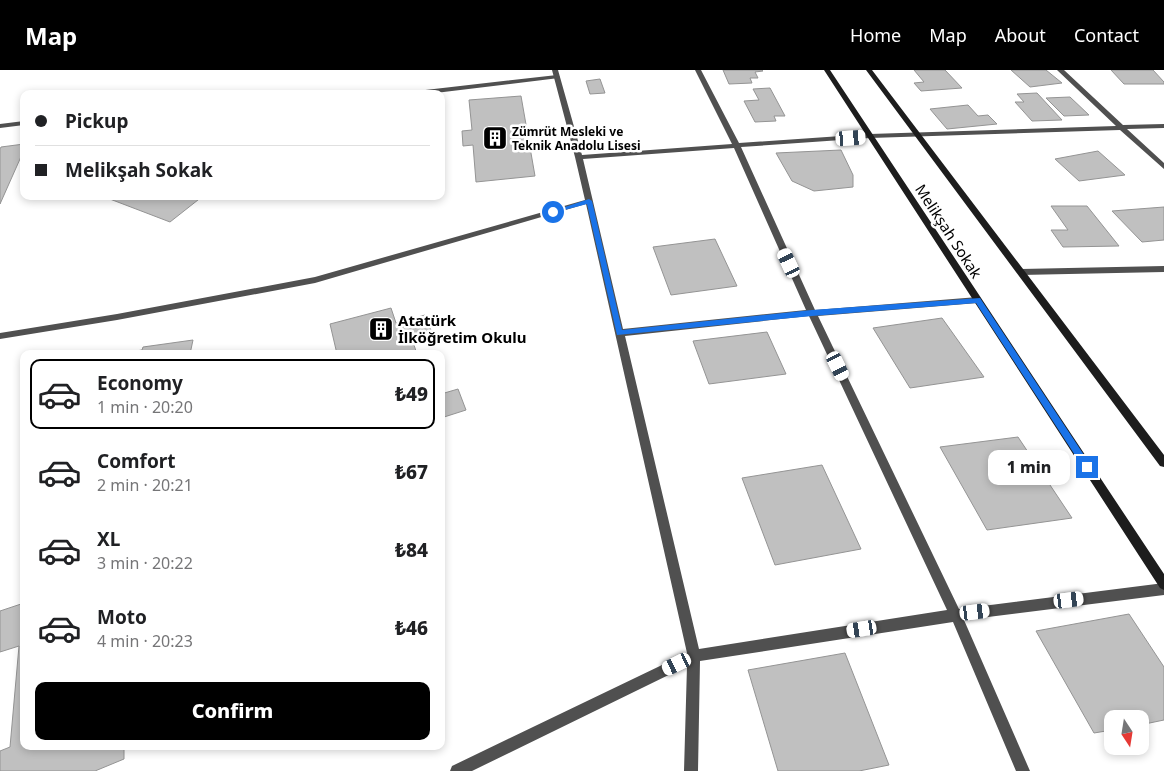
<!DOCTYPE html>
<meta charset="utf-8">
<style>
:root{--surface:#fff;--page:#f6f6f6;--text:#202124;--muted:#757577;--line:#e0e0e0;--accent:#000}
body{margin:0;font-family:"Noto Sans",sans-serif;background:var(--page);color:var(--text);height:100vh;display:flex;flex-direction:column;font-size:19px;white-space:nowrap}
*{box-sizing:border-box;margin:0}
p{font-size:16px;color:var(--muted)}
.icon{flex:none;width:28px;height:28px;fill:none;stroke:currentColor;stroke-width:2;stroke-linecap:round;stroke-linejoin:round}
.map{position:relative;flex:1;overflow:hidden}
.sheet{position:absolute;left:20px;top:280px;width:425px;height:400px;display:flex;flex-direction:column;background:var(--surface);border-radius:10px;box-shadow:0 2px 8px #0003}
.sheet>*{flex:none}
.hud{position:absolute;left:20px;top:20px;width:425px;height:110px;border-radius:10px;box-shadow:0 2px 8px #0003;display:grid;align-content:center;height:110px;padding:0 15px;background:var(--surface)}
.needle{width:32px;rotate:168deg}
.tools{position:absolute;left:1104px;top:640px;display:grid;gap:10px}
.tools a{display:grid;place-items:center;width:45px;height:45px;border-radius:10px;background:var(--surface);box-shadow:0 2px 8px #0003;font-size:25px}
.end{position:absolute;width:22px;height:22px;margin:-11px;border:6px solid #1a73e8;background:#fff;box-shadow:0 0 0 2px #fff}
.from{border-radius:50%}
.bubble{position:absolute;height:35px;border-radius:10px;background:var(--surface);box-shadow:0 2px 8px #0003;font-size:16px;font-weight:800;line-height:35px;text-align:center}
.car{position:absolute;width:15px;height:30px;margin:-15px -8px;border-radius:6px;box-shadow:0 0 4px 1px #0007;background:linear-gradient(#fff 24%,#345 0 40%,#fff 0 76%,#345 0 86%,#fff 0)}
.hud b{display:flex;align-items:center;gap:18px;height:48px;font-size:19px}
.hud b+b{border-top:1px solid var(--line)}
.hud i{width:12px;height:12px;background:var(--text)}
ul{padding:9px 0 0;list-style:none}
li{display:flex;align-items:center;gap:15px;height:70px;margin:0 10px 8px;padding:0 5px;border:2px solid transparent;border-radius:10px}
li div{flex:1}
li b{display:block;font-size:19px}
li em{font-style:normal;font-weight:800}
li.current{border-color:var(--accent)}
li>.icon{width:45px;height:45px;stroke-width:1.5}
.cta{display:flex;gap:10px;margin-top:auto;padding:10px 15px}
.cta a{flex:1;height:58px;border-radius:10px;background:var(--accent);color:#fff;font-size:20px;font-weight:800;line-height:58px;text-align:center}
header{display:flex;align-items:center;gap:30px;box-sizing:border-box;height:70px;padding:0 25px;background:var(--accent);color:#fff}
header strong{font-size:24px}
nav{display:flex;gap:28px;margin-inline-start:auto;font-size:18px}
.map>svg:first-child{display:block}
.building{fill:#c0c0c0;stroke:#949494}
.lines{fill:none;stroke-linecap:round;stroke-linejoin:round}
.lane{fill:#505050;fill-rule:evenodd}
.street{fill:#505050;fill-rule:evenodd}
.secondary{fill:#1d1d1d;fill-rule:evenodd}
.route{fill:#1a73e8}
.labels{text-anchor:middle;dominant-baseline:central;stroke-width:5;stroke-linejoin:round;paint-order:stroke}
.far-poi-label{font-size:12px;font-weight:bold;fill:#000;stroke:#fff;text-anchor:start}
.street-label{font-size:15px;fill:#000;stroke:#fff}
.poi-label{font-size:15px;font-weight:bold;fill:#000;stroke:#fff;text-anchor:start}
</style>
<header>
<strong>Map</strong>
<nav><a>Home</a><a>Map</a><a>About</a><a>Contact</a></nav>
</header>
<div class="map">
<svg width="1164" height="701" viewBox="0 0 1164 701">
<rect width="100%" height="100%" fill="#fff"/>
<!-- building -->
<path class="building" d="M723,0H762L763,1L755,2L758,8H750L752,13L729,14Z
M914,0H945L962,18L921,21L914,13L924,12Z
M1011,0H1046L1062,13L1030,17Z
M1111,0H1153L1164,12V14H1124Z
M600,9L605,23L590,24L586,11Z
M770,18L785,46H774L776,51L755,52L744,31L759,30L753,19Z
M1037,23L1062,50L1032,51L1015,32H1024L1017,24Z
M521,26L535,106L476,112L473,75L463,76L462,61L472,60L469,30Z
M1070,27L1089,45L1064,46L1046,28Z
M968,35L978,46L988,45L997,54L947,59L930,39Z
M24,74V80L0,134V79L1,77Z
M841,80L853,105V117L814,121L792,111L776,83Z
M1098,81L1125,105L1079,111L1055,89Z
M102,126H203L170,152Z
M1051,136H1087L1119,176L1063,177L1051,160H1068Z
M1164,137V170L1142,172L1112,141Z
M715,169L737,216L671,225L653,177Z
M391,238L396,253L425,245L432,263L412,269L417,284H337L330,254Z
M942,248L984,307L910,318L873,258Z
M767,262L786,304L709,314L693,271Z
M193,270L190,284H118L142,280L143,277Z
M458,319L466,340L441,348V324Z
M1018,367L1072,448L987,460L940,377Z
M822,395L861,479L775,495L742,408Z
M24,533V676H124V689L95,701H0V681L10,677L19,576L0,582V541Z
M1129,544L1164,597V650L1140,655V649H1112V660L1094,663L1036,561Z
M845,583L889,695L859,701H778L748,600Z"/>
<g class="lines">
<!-- lane -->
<path class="lane" d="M557,5L560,7L559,8L427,24H405L408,22Z
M24,51V55L0,58V54Z"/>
<!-- street -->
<path class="street" d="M552,0H558L582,85L732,74L695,0H701L739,73L870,64L1116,56L1057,0H1064L1123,55L1164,54V58L1127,59L1164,93V99L1120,60L870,68L741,77L815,240L978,227L982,230L978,233L818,246L959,539L1164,513V525L964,550L1030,701H1016L953,552L700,591L698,701H684L687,596L472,701H450L452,696L687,583L586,134L315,213L117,250L0,269V263L117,244L315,207L585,130L575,87ZM734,78L806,240L623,259L583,89ZM809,246L947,540L699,579L625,266Z
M1164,196V202L1021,205L1017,202L1021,199Z"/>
<!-- secondary -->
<path class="secondary" d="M824,0H830L1164,504V520L1160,518Z
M866,0H872L1164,385V397L1160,396Z"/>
</g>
<!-- route -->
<path class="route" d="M589,129L592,131L622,260L812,240L980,228L1090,394V399H1084L976,233L812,246L617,265L587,134L553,143L550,142Z"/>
<!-- icons -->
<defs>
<symbol id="building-square" viewBox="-11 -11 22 22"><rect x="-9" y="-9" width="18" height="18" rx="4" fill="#000" stroke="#fff"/><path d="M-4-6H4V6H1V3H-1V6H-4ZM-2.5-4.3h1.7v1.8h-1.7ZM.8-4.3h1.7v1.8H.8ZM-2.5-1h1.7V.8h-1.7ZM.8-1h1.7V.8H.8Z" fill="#fff"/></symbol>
</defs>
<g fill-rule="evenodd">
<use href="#building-square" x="481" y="54" width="28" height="28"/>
<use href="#building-square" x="367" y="245" width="28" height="28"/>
</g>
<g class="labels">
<!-- far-poi labels -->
<g class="far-poi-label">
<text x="512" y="61">Zümrüt Mesleki ve<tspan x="512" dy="14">Teknik Anadolu Lisesi</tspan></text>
</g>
<!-- street labels -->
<g class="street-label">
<text transform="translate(949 161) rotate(57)">Melikşah Sokak</text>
</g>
<!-- poi labels -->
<g class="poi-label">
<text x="398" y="250">Atatürk<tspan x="398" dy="17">İlköğretim Okulu</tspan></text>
</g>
</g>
</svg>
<div class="tools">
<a><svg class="needle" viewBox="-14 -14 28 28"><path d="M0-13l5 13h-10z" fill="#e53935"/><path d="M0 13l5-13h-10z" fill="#757577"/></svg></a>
</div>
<i class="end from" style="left:553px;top:142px"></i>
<i class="end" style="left:1087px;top:397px"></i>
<div class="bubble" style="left:988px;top:380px;width:82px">1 min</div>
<i class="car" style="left:851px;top:68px;rotate:86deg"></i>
<i class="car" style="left:789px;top:193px;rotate:335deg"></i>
<i class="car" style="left:838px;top:296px;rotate:154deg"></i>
<i class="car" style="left:1069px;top:530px;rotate:83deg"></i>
<i class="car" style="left:975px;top:542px;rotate:83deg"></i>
<i class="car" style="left:862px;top:559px;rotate:261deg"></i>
<i class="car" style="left:677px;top:594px;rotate:244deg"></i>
<div class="hud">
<b><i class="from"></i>Pickup</b>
<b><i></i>Melikşah Sokak</b>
</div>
<section class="sheet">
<ul>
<li class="current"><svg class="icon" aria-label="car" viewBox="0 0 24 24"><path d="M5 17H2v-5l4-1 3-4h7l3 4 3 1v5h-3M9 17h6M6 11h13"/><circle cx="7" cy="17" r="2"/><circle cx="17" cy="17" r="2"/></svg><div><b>Economy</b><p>1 min · 20:20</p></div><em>₺49</em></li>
<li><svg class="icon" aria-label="car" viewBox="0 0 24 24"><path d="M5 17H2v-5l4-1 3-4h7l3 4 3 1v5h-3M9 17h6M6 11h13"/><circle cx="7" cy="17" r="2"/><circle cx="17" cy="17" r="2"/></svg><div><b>Comfort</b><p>2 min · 20:21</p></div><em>₺67</em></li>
<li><svg class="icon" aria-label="car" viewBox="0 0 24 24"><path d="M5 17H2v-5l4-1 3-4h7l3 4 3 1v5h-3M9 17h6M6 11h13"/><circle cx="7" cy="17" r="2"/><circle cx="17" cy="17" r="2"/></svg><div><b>XL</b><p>3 min · 20:22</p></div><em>₺84</em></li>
<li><svg class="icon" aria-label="car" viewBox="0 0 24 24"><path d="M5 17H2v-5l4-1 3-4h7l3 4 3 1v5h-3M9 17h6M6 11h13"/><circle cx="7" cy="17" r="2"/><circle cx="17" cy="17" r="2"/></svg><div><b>Moto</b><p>4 min · 20:23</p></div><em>₺46</em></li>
</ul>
<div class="cta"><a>Confirm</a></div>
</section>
</div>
